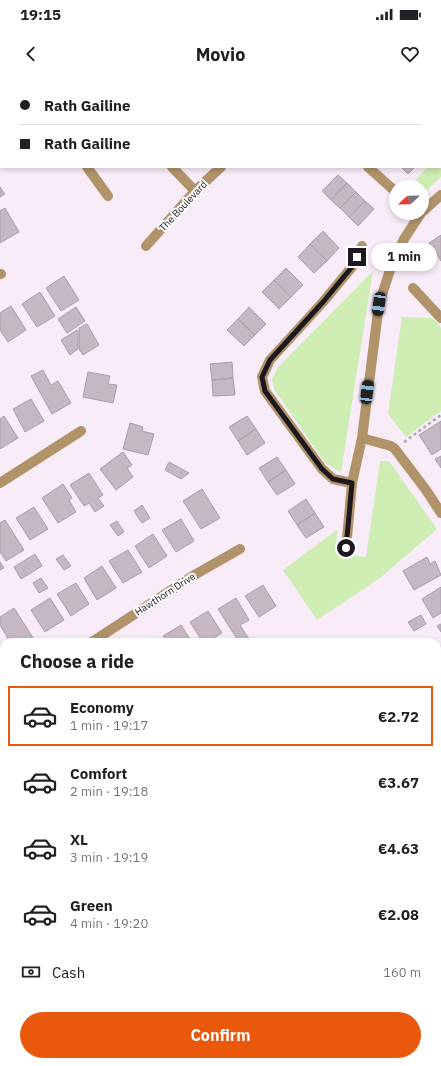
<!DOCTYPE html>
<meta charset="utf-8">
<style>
:root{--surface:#fff;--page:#f2f2f2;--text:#202124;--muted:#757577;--line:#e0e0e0;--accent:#ea580c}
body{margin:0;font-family:"IBM Plex Sans",sans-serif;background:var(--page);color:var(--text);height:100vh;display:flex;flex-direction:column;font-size:15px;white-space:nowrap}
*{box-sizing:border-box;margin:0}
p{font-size:13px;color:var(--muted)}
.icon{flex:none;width:22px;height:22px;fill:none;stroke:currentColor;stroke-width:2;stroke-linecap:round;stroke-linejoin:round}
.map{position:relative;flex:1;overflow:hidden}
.drawer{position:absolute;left:0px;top:558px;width:441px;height:428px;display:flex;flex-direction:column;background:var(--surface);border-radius:12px 12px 0 0;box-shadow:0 2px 6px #0003}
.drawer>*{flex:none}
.top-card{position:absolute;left:0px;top:0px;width:441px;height:88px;box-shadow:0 2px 6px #0003;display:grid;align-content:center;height:88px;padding:0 20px;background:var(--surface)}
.needle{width:26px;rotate:248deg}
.buttons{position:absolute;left:389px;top:100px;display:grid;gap:8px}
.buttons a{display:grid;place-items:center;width:40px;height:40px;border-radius:50%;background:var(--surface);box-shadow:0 2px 6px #0003;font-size:20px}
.end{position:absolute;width:18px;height:18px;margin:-9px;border:5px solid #1d181d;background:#fff;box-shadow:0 0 0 2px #fff}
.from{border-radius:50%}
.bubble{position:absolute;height:28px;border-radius:14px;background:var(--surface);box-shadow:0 2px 6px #0003;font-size:13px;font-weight:800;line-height:28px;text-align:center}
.car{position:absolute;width:12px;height:24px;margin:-12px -6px;border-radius:5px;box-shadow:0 0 3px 1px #0007;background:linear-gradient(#222 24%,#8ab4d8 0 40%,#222 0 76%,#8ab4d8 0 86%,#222 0)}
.top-card b{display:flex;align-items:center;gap:14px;height:38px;font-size:15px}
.top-card b+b{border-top:1px solid var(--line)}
.top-card i{width:10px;height:10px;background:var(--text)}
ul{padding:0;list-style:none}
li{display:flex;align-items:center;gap:12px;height:60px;margin:0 8px 6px;padding:0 12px;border:2px solid transparent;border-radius:0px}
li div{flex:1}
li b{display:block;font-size:15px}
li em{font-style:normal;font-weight:800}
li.current{border-color:var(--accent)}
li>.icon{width:36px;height:36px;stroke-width:1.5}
h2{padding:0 20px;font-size:18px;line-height:48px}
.pay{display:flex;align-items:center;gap:10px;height:44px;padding:0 20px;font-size:15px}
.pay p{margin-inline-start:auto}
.primary-button{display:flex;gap:8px;margin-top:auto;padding:8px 20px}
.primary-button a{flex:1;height:46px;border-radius:24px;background:var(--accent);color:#fff;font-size:16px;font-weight:800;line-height:46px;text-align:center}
.status{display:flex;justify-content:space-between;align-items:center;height:28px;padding:0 20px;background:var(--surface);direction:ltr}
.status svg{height:11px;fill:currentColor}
header{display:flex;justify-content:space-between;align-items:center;height:52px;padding:0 20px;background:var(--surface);font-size:18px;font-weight:800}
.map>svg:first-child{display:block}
.green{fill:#ceedb3}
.building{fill:#c6b8c3;stroke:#aa9ca8}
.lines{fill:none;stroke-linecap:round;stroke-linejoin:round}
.path{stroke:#afa5af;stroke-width:2.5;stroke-dasharray:3 3;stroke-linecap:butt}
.minor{stroke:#b09369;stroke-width:10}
.route{stroke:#1d181d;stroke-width:5}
.labels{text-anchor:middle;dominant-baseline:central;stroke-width:4;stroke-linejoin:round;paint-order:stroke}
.street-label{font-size:10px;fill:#1d181d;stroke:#fefefe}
</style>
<div class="status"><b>19:15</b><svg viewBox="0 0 49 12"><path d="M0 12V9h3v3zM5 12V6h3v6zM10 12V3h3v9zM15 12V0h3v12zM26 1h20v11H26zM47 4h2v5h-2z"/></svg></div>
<header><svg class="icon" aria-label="back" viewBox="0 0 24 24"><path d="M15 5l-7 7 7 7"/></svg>Movio<svg class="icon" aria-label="heart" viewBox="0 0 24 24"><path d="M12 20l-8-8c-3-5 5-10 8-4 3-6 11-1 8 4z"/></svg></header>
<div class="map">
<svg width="441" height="986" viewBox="0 0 441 986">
<rect width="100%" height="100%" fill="#f9ecf9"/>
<!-- green -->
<path class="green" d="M441,73V97L427,110L416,99L428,87H440V74Z
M373,191L341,392L325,383L274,309L272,299L279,286Z
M402,237L433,238L441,248V331L406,357L388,334Z
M380,381H389L437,449L380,498L317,540L283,490L337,450L336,474L366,477Z"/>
<!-- building -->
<path class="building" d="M428,0H441V5L440,6V1H427Z
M441,5V24L440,25V6Z
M401,87H415L408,94Z
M338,95L347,103L331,120L322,111Z
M347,103L356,112L340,128L331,120Z
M0,107L5,114L0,117Z
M356,112L365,121L349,137L340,128Z
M365,121L374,129L358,146L349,137Z
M5,128L19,152L0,163V131Z
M323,151L339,168L327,181L310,164Z
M441,155V181L429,163Z
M310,164L327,181L314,193L298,177Z
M286,188L303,205L291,217L274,200Z
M64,196L79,220L61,231L46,208Z
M274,200L291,217L279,229L262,212Z
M40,212L55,236L37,247L22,224Z
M11,226L26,250L8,262L0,250V233Z
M76,227L85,241L67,253L58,239Z
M249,227L266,244L255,255L238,239Z
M238,239L255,255L244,266L227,250Z
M87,244L99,265L83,275L79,269V248Z
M77,250L78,252V269L70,275L61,260Z
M232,282L233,298L212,300L210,284Z
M43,290L51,305L58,301L71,323L52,334L31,296Z
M88,292L110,296L108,304L117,305L113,323L83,317Z
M233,298L235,315L213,316L212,300Z
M31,319L44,341L25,352L13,329Z
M4,336L18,358L0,369V339Z
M247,336L256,349L238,361L229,347Z
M441,341V369L432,375L419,355Z
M130,343L143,347L142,351L154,354L148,375L123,369Z
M256,349L265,363L247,375L238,361Z
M123,372L132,385L127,388L133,397L116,410L100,389Z
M441,376V388L435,379Z
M277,377L286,390L268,402L259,388Z
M169,382L189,393L181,399L165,390Z
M286,390L295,404L277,415L268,402Z
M89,393L103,415L98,418L104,426L95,432L89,423L84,426L70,405Z
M63,404L72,418L69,420L76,432L58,443L42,418Z
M202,409L220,438L201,449L183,421Z
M306,419L315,433L297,445L288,431Z
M142,425L150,438L142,443L134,431Z
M34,427L48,449L30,460L16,438Z
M315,433L324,447L306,458L297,445Z
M181,439L194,461L176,472L162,450Z
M5,440L24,470L6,481L0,472V443Z
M117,441L124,452L118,456L110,445Z
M153,454L167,476L149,488L135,466Z
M128,470L142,492L123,503L109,481Z
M35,474L42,486L21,499L14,487Z
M63,475L71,486L64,490L56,479Z
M427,477L430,484L435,481L441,495L414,510L403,491Z
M0,482L4,488L0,490Z
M102,486L116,508L97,520L84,498Z
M41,498L48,508L39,513L33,503Z
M76,503L89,524L71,536L57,514Z
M263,505L276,526L259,537L245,516Z
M441,507V533L433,538L422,519Z
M50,518L64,540L45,552L31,530Z
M236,518L249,540L240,545L249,559L244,562H239L218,529Z
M14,528L33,558L27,562H10L0,545V537Z
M208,531L222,553L212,559L214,562H203L190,542Z
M421,535L426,544L414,551L408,542Z
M441,544V552L437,546Z
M181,545L192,562H167L163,556Z
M156,558L159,562H150Z
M4,639V670L0,672V642Z
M441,642V675L437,668V644Z
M437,832L441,834V880L438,879L437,884Z
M437,891H440L437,905Z"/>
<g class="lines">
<!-- path -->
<path class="path" d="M373,173L382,178
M404,362L441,335"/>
<!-- minor -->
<path class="minor" d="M26,0L27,1
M95,1L96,0
M314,1L315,0
M87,87L108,116
M172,87L195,111
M368,87L396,112
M422,132L441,115
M146,166L195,111L221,87
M0,194H1
M413,208L441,238
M362,358L391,366L395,369L426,410L441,433
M0,403L81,351
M352,403L333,399L322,389L265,311L262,297L270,280L323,222L352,187L362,166
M346,469L352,403L362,358L379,224L392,184L404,159L421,133
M92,562L196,494L240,469
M0,600L4,604
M437,940L441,934"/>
</g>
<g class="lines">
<!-- route -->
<path class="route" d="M346,468L352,403L333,399L322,389L265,311L262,297L270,280L323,222L352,187L357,177"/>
</g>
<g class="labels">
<!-- street labels -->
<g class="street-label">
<text transform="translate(183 126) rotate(-47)">The Boulevard</text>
<text transform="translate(165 514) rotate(-33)">Hawthorn Drive</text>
</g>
</g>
</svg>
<div class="buttons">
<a><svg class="needle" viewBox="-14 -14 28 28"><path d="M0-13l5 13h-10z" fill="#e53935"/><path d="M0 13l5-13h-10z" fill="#757577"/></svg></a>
</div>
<i class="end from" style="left:346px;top:468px"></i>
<i class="end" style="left:357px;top:177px"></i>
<div class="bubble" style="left:371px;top:163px;width:66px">1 min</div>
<i class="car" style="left:379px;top:224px;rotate:188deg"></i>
<i class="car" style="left:367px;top:312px;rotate:7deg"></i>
<div class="top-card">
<b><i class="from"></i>Rath Gailine</b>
<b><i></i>Rath Gailine</b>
</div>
<section class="drawer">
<h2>Choose a ride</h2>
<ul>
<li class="current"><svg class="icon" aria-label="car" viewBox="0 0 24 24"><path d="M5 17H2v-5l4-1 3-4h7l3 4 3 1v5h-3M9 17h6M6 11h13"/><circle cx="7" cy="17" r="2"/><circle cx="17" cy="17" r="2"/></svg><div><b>Economy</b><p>1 min · 19:17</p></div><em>€2.72</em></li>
<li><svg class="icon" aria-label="car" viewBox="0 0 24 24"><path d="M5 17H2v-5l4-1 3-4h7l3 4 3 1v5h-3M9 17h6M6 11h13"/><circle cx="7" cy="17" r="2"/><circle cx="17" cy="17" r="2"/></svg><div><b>Comfort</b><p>2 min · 19:18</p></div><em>€3.67</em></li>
<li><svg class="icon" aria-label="car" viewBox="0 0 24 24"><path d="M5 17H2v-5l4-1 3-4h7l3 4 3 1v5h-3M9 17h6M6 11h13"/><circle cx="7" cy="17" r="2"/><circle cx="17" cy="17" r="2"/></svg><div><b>XL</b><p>3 min · 19:19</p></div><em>€4.63</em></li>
<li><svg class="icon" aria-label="car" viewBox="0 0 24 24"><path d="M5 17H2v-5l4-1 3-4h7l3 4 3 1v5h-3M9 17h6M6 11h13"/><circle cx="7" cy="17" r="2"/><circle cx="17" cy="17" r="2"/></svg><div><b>Green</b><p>4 min · 19:20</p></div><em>€2.08</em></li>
</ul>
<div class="pay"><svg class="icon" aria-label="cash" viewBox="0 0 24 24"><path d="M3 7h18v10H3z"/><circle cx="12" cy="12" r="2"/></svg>Cash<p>160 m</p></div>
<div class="primary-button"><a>Confirm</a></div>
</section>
</div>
